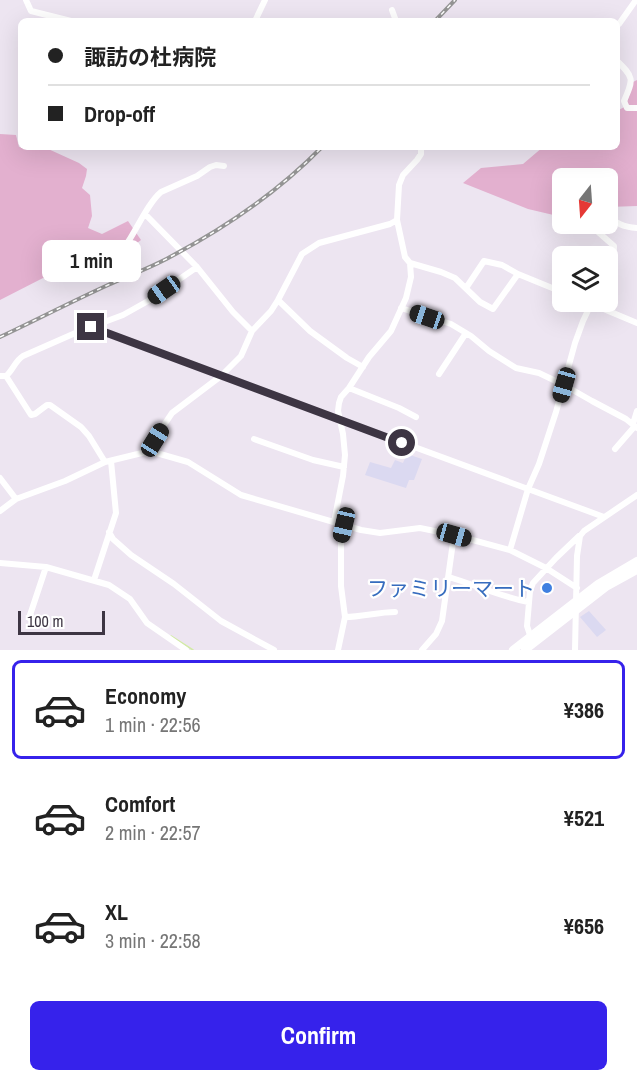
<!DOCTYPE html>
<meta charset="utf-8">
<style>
:root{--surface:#fff;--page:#f2f2f2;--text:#222;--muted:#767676;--line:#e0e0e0;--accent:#3622eb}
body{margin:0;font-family:"Archivo Narrow","Noto Sans JP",sans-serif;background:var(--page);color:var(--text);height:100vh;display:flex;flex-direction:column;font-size:22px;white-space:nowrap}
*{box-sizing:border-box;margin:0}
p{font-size:20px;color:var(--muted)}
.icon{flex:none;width:33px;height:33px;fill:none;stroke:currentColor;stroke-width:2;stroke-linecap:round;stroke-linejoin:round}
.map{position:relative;height:650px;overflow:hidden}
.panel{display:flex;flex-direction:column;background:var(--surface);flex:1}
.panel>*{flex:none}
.banner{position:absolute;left:18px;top:18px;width:602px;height:132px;border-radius:9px;box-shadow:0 6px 24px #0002;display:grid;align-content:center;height:132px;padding:0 30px;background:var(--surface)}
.needle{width:39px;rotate:197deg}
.controls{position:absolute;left:552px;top:168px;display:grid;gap:12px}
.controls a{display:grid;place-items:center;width:66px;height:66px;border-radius:9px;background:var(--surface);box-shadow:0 6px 24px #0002;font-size:30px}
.scale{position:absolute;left:18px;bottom:15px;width:87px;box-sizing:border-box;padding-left:6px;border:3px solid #3d3543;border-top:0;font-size:16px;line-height:21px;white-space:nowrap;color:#3d3543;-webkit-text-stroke:4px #fff;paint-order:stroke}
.end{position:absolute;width:27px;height:27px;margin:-14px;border:8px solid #3d3543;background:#fff;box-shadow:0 0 0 3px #fff}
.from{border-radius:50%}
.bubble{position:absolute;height:42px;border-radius:9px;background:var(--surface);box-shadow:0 6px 24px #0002;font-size:20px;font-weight:800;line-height:42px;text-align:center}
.car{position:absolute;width:18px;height:36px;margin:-18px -9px;border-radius:8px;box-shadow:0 0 4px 2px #0007;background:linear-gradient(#222 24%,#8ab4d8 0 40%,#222 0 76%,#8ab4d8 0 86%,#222 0)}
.banner b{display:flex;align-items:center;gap:21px;height:57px;font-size:22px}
.banner b+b{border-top:2px solid var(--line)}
.banner i{width:15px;height:15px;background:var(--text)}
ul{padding:10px 0 0;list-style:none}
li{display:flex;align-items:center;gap:18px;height:99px;margin:0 12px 9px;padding:0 18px;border:3px solid transparent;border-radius:9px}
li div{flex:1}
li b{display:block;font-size:22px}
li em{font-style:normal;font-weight:800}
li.selected{border-color:var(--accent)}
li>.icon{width:54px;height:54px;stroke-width:1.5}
.primary-button{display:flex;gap:12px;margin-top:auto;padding:12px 30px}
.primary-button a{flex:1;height:69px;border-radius:9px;background:var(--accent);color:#fff;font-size:24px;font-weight:800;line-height:69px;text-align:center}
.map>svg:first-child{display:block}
.medical{fill:#dbd9f1}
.green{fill:#e3b0cf}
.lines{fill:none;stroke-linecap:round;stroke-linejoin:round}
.stream{stroke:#d2eba5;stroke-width:1.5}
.minor{stroke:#fff;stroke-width:6}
.tertiary{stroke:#fff;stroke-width:8}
.rail-casing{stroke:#949494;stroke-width:4}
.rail{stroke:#fff;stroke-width:1.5;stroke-dasharray:4.5;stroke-linecap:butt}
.route{stroke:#3d3543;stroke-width:8}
.shop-dot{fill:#3f7fe0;stroke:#fff;stroke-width:2}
.labels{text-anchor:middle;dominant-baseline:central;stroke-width:4.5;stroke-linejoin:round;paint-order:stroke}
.shop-label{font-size:21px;fill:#366cbe;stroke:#fff;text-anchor:end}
</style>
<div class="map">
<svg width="637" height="650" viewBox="0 0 637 650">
<rect width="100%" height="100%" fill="#ede5f1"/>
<!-- medical -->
<path class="medical" d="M407,454L422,459L414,480H409L406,488L365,475L370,462L391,468L395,460L403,463Z
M589,611L606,630L597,637L580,617Z"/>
<!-- green -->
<path class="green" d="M637,80V206L608,207V178H562V217L528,209L463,183L481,168L523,164L543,147H616L617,111L626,106L633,82Z
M0,134L16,135L19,147L46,148L79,163L87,169L86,176L82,188L90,195L92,216L88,228L102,234L128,221L141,240L113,261L61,278H43L0,300Z"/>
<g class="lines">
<!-- stream -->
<path class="stream" d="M171,636L193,650"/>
<!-- minor -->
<path class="minor" d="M26,0L31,11L71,21
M392,10L396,21
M255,21L265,0
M616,25L619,24L636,0
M616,60C634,77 634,79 624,101L627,108H637
M608,213C615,224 624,227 637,228
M145,214L197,267L233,312L252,331
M589,224L614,246C614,257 613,265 608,274
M128,242C138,227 148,203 161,192L197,176L210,167L216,165L224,166
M410,263L441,272L455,278L480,302L493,309L518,274L562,292
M466,288L484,261L502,265L518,274
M278,300L310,331L347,358L363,367
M587,302L637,323
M401,308L451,324L471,336L489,351L516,368L539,373L564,385L592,401L626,419L637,428
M91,327L123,315L148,301L197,267
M439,374L466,333
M0,376H6C13,370 15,361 23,356L89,327L604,517
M6,376L31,415L35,414L47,405H50L81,427L89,436L105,462
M349,388L399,408L416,417
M633,424L637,411
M254,439L313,460L344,467
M615,449L635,426
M146,452L172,413L221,376L241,356L252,331L271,311L278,300L302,254L319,243L390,224L397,220
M0,478L16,499
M0,511L16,499L65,481L105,462L146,452H153L188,462L241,495L361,530L380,533L420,528L454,535L510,550L546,568L577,588
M334,522L343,476L345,455L343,434L338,411L339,403L341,397L349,388L369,357L391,331L406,298L411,277L410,263L405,257L397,220L399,185L403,175L417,160L421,154V147
M109,532L113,539L131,555L174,584L221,621L274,650
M510,550L528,489L539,464L556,412L575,343L583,321L592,302
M0,563L46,567L109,585L130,599L147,623L186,650
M449,577C475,585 502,597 528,602
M94,580L116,513L111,461
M345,617C362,617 378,612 395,612
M29,618L46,567
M532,641L527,626L530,591L533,583L556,558L579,536
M338,650L345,617L341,586V538L344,525
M422,650L436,634L442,621L454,535
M575,650L577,556L580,536L584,531L637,495"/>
<!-- tertiary -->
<path class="tertiary" d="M513,650L598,584L637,561
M525,650L606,587L637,570"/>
<defs>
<path id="rail" d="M435,21L455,0
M0,337C36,320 71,302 108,285C128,276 150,268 170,257C225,228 279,191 322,147"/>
</defs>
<!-- rail casing -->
<use href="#rail" class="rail-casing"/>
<!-- rail -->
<use href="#rail" class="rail"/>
</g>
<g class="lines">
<!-- route -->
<path class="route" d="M91,327L402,443"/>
</g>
<!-- markers -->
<circle class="shop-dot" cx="547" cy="588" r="6"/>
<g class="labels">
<!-- shop labels -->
<g class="shop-label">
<text x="535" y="588">ファミリーマート</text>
</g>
</g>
</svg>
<div class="controls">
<a><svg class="needle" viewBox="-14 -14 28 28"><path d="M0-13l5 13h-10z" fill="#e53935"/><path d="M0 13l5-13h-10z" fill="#767676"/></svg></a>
<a><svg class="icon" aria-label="layers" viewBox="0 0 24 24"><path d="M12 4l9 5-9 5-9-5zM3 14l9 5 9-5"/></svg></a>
</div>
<div class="scale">100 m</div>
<i class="end from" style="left:402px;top:443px"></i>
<i class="end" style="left:91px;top:327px"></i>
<div class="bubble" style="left:42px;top:240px;width:99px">1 min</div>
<i class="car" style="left:164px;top:290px;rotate:235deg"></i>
<i class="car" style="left:427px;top:317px;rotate:289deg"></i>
<i class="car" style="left:564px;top:385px;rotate:196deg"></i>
<i class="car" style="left:155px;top:440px;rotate:32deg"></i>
<i class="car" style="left:344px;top:525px;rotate:193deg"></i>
<i class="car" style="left:454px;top:535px;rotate:106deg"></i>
<div class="banner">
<b><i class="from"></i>諏訪の杜病院</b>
<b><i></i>Drop-off</b>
</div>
</div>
<section class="panel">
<ul>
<li class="selected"><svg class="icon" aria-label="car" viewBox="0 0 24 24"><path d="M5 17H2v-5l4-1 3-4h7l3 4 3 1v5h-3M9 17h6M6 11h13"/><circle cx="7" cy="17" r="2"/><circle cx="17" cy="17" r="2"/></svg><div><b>Economy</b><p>1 min · 22:56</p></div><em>¥386</em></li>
<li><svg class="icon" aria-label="car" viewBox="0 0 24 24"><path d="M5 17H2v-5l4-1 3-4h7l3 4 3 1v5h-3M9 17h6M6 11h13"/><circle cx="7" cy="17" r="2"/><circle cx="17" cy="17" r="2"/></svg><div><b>Comfort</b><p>2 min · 22:57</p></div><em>¥521</em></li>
<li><svg class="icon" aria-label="car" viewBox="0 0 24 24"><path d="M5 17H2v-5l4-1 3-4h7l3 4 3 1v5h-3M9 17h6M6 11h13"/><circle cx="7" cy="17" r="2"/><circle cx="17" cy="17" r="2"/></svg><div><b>XL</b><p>3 min · 22:58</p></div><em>¥656</em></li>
</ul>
<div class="primary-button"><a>Confirm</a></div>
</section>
